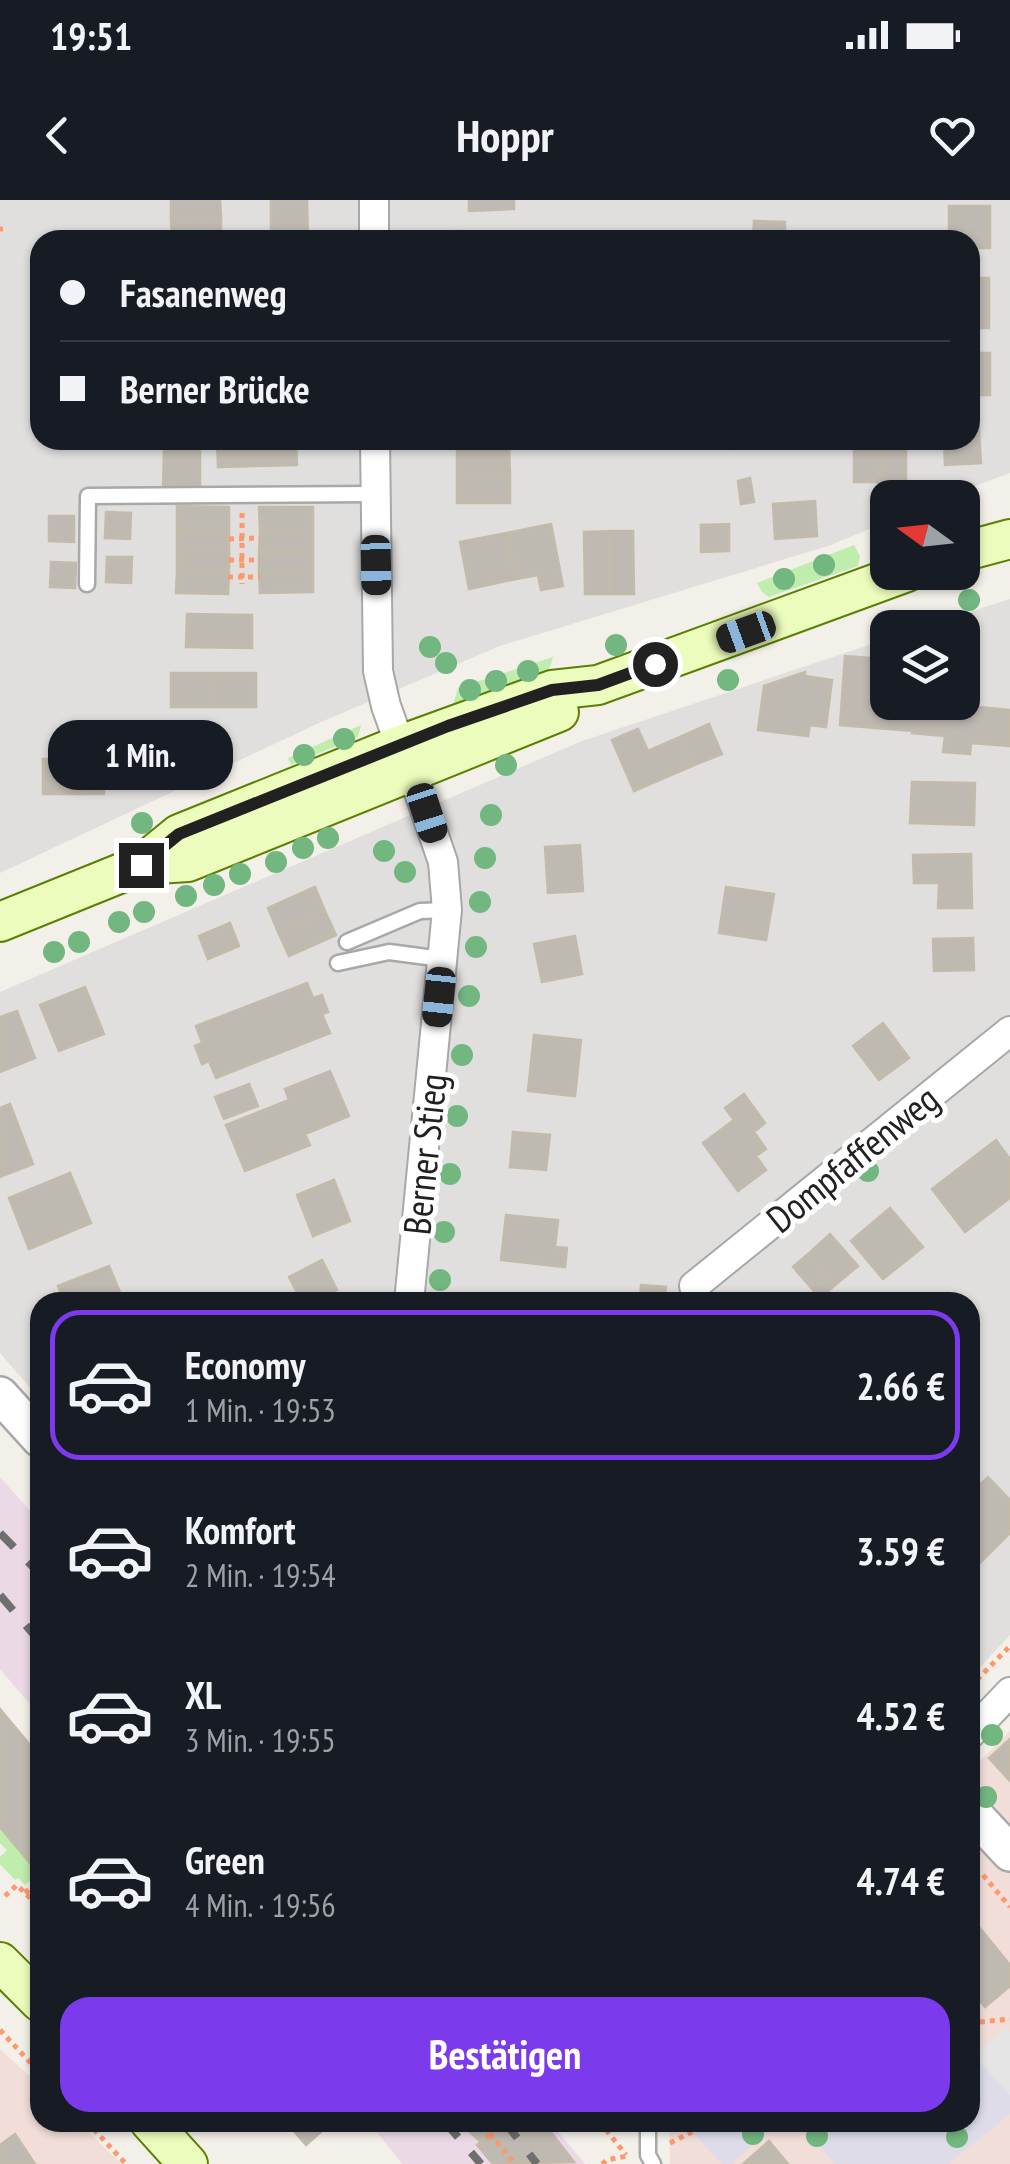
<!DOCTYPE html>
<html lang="de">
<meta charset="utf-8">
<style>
:root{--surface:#171b24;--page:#20242c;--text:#f1f3f6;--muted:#9ea1a6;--line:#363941;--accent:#7c3aed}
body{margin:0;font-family:"PT Sans Narrow",sans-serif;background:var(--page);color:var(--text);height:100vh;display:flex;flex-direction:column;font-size:38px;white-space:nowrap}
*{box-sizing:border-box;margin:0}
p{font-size:32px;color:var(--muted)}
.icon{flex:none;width:55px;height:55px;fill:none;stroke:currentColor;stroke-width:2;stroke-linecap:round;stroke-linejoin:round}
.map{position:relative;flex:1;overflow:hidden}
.side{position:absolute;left:30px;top:1092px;width:950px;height:840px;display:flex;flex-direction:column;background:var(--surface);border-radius:30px;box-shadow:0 2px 8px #0004}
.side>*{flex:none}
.hud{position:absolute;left:30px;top:30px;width:950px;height:220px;border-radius:30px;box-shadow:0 2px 8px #0004;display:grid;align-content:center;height:220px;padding:0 30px;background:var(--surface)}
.needle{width:65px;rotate:285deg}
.buttons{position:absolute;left:870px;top:280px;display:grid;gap:20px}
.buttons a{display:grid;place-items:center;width:110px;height:110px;border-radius:20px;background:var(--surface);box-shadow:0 2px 8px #0004;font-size:50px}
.end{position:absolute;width:45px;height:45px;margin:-22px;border:12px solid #212121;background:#fff;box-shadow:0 0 0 5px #fff}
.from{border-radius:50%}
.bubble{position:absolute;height:70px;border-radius:30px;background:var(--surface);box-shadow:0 2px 8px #0004;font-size:32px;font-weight:600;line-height:70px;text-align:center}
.car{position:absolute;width:30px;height:60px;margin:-30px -15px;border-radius:12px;box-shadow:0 0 8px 2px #0007;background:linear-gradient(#222 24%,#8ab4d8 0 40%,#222 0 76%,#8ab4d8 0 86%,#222 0)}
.hud b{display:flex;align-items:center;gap:35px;height:95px;font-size:38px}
.hud b+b{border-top:2px solid var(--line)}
.hud i{width:25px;height:25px;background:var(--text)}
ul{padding:18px 0 0;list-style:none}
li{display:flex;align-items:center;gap:30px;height:150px;margin:0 20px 15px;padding:0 10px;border:5px solid transparent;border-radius:30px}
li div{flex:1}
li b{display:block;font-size:38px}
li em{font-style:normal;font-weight:600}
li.on{border-color:var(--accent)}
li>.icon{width:90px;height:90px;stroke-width:1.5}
.cta{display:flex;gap:20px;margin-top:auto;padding:20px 30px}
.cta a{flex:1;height:115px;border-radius:30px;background:var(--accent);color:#fff;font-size:40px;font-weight:600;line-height:115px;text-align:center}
.status{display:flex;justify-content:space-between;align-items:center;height:70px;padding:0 50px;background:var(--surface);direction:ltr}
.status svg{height:28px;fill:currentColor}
header{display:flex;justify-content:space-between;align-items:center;height:130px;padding:0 30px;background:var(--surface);font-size:45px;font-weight:600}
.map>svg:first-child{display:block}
.residential{fill:#e0dfde;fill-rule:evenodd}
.commercial{fill:#f2ded8}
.industrial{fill:#ebdae5}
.grass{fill:#c0ecae}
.parking{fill:#e5e5e5}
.plaza{fill:#dedce8}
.building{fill:#bfbab1;stroke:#c4baaa;stroke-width:2.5}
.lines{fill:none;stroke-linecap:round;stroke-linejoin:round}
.service-casing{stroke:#a8a8a8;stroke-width:19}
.minor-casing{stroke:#a8a8a8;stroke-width:32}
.tertiary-casing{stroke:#a8a8a8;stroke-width:40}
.secondary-casing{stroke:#5a7f02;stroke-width:42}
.path{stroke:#fe986d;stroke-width:5;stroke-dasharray:5 5;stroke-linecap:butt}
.service{stroke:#fff;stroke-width:14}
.minor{stroke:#fff;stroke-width:28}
.tertiary{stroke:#fff;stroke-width:35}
.secondary{stroke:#ecfcbc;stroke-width:38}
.rail{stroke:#6f6f6f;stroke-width:8;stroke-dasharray:20 20;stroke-linecap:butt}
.tree{fill:#72b680}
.route{stroke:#212121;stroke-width:12}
.labels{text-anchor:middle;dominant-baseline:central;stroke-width:10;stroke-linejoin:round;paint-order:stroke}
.street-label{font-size:38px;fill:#212121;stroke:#fff}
</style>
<div class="status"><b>19:51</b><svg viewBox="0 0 49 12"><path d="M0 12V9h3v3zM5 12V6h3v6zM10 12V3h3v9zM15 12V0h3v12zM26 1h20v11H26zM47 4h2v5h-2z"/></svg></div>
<header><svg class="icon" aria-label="back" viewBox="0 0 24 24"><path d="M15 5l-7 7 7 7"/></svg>Hoppr<svg class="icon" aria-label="heart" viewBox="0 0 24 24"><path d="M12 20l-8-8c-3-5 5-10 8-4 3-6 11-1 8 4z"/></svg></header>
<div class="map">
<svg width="1010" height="1964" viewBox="0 0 1010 1964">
<rect width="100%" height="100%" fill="#f2f0e8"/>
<!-- residential -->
<path class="residential" d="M0,0H1010V273L946,297L888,298L887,322L828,346L500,446L321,522L0,673ZM40,40H970V240H40Z
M1010,399V1435L970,1478V1102H40V1199L0,1153V792L582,541L887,439L888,502H962V428L923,427Z"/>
<!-- commercial -->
<path class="commercial" d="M1010,1531V1964H670L669,1923L970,1922V1571Z
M0,1849L40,1886V1922L80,1923L121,1964H0Z"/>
<!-- industrial -->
<path class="industrial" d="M0,1277L40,1322V1516L0,1469Z
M370,1923H551L585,1964H402Z"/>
<!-- grass -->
<path class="grass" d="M854,345L860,356L858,366L769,397L762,392L757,383Z
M553,457L549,470L453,505L458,488Z
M361,525L358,537L291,565L288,558Z
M0,1627L39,1673L25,1685L18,1678L15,1680L0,1664V1657L7,1650L0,1643Z"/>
<!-- parking -->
<path class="parking" d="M1006,1828L1010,1833V1900L970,1860Z"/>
<!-- plaza -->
<path class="plaza" d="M970,1851L1010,1895V1914L948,1964H835L800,1923L970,1922Z
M702,1922H777V1923L732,1964H722L692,1932Z"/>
<!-- building -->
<path class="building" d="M171,0H220L221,18L171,19Z
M271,0H307L308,40H271Z
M469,0H514V9L469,11Z
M949,6H990V48H970V40H949Z
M221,18V40H172L171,19Z
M754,21L785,22V40H753Z
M455,31L534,33V40H454Z
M970,78H989V128H970Z
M970,153H990V195H970Z
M970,213H978L981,263L945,265L944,240H970Z
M217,240H296L297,265L218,267Z
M537,240H593L594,247L538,248Z
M731,240H761L762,246L732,249Z
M854,240H881V282H854Z
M881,240H906V281L881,282Z
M457,248H509L510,275H457Z
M164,250H200V290H163Z
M457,275H510V303H457Z
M750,278L754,302L741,304L738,281Z
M815,301L817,336L775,339L773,304Z
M177,306L229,307V329H177Z
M259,307H313V331H260Z
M106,312L131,313L130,339L105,338Z
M49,316H74V342L49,341Z
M551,324L563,386L541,390L538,375L516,379L507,333Z
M729,324V351L701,352V325Z
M177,329H229V349H177Z
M260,331H313V351H259Z
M610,331V394H585L584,332Z
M610,331H633L634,394H610Z
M507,333L516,379L469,389L460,342Z
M177,349H229V372L177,371Z
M259,351H313V372H259Z
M107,357H132L131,383L106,382Z
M51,362L76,363L75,388L50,387Z
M177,371L229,372L228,394L176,393Z
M259,372H313V392L260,393Z
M187,414L252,415V448L186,447Z
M845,456L883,459L880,496H888V502H915L912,531L840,525Z
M805,472V476L832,480L826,527L810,525L808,536L758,530L764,486Z
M171,473H214L213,507H171Z
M214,473H256V507H213Z
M962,490L968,491L967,506L1010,510V546L971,543L970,554L943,552L945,536L912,533L915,504L947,507V502H962Z
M709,524L722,554L692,566L680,537Z
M638,529L648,551L680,537L692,566L634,591L612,540Z
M43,559H104V594H43Z
M912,582L975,583L974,625L910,623Z
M580,645L583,691L548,693L545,647Z
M971,654L972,708H938L939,683H914L913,655Z
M315,687L325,711L278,732L268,708Z
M726,687L774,694L766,740L719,733Z
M325,711L336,735L289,756L278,732Z
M230,723L239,746L208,759L199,736Z
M575,736L582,774L542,782L534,744Z
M973,738L974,770L934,771L933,739Z
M307,783L313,798L322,795L328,812L322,814L330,833L216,878L209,861L202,864L195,846L202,843L196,826Z
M85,787L104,834L59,851L40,805Z
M17,811L35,858L0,872V817Z
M883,823L909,858L879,880L853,846Z
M534,835L581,840L575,896L528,891Z
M330,871L349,916L305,934L310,945L245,971L226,925L289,900L285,889Z
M249,884L258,906L224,919L215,897Z
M744,894L765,923L754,932L766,949L756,956L766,970L738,991L703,943L734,920L725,908Z
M10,904L33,964L0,977V908Z
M513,932L550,935L546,970L510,967Z
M996,940L1010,959V998L965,1032L932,989Z
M70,973L91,1023L29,1049L9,998Z
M334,980L350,1021L313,1036L297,995Z
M890,1008L923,1047L883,1079L851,1041Z
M506,1015L558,1020L555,1047L567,1048L565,1067L501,1060Z
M830,1034L858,1066L834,1086L807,1055Z
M807,1055L834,1086L820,1098L793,1067Z
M322,1060L337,1090L312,1102H302L289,1077Z
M109,1066L124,1102H65L58,1086Z
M641,1085L666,1087L664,1102H640Z
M988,1277L1010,1300V1333L979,1364L970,1355V1294Z
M0,1509L40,1557V1675L0,1627Z
M1010,1539V1581L989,1558Z
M970,1716L1010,1765V1786L985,1807L970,1789Z
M286,1922H314L322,1931L306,1945Z
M459,1922H494L499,1927L505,1922H543L574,1962L493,1964L477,1945L481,1942Z
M15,1934L35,1964H0V1945Z
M769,1941L788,1964H743Z"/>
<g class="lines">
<defs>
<path id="service" d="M87,384L88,296L375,294
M347,742L420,711L447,710
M338,763L389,752L442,759
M648,1922V1955L653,1964"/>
<path id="minor" d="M374,0V40
M375,240L378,471L386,506L400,545L392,558
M694,1086L1010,831
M409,1102L447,710L443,662L412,572
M970,1534L1010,1492"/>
<path id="tertiary" d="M0,1195L40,1239
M970,1610L1010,1653"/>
<path id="secondary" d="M962,352L1010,339
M141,665L188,662L559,512
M0,722L141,665L179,634L400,545L552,490L598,485L907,372
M0,1762L40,1802
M150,1922L188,1964"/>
</defs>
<!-- service casing -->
<use href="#service" class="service-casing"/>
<!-- minor casing -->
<use href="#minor" class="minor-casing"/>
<!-- tertiary casing -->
<use href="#tertiary" class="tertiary-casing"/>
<!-- secondary casing -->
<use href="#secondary" class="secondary-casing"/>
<!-- path -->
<path class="path" d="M0,29H3
M242,313V384
M229,339L260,338
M229,360H260
M228,377H260
M970,1487L1010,1446
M983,1675L1010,1707
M25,1693L40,1680
M5,1696L17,1685L40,1708
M970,1823L1010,1819
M0,1830L40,1873
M87,1922L126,1964
M600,1922L626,1955
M490,1934L515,1964
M486,1938L494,1932
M670,1943L692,1932
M602,1964L607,1960L627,1956"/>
<!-- service -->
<use href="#service" class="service"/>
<!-- minor -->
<use href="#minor" class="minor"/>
<!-- tertiary -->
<use href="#tertiary" class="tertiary"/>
<!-- secondary -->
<use href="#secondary" class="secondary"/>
<!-- rail -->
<path class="rail" d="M0,1333L40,1374
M0,1395L40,1442
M445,1922L481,1964
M505,1922L537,1964"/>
</g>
<!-- trees -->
<g class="tree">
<circle cx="824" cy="365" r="11"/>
<circle cx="784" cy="379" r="11"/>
<circle cx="969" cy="400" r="11"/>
<circle cx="616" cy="445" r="11"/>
<circle cx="430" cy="447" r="11"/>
<circle cx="446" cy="463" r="11"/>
<circle cx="528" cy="471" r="11"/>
<circle cx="728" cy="480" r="11"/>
<circle cx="496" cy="481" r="11"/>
<circle cx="470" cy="490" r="11"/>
<circle cx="344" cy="539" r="11"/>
<circle cx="304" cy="555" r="11"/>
<circle cx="506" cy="565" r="11"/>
<circle cx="491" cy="615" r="11"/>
<circle cx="142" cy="623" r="11"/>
<circle cx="328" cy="638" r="11"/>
<circle cx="303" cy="648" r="11"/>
<circle cx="384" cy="651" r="11"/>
<circle cx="485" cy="658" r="11"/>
<circle cx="276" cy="662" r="11"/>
<circle cx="405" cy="672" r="11"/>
<circle cx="240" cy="674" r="11"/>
<circle cx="214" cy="685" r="11"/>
<circle cx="186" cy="696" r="11"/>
<circle cx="480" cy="702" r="11"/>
<circle cx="144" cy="712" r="11"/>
<circle cx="119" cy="722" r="11"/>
<circle cx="79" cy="742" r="11"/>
<circle cx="476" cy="747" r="11"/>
<circle cx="54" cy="752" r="11"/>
<circle cx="469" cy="796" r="11"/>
<circle cx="462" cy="855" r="11"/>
<circle cx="457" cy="916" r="11"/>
<circle cx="868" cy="971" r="11"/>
<circle cx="450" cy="974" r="11"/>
<circle cx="444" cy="1032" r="11"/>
<circle cx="440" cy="1080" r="11"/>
<circle cx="992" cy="1535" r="11"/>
<circle cx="986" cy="1597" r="11"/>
<circle cx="753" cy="1934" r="11"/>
<circle cx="817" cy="1936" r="11"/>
<circle cx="957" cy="1937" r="11"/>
</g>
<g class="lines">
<!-- route -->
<path class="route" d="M141,665L179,634L448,526L552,490L598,485L655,464"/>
</g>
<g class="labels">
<!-- street labels -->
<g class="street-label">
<text transform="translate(424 954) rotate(-84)">Berner Stieg</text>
<text transform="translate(852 958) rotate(-39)">Dompfaffenweg</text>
</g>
</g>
</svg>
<div class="buttons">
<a><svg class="needle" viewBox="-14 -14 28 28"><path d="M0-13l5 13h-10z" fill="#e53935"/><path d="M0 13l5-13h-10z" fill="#9ea1a6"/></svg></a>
<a><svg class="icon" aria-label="layers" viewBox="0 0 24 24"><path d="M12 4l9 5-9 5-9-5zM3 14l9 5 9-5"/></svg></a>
</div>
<i class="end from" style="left:655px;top:464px"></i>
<i class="end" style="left:141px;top:665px"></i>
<div class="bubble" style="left:48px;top:520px;width:185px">1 Min.</div>
<i class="car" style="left:376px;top:365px;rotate:179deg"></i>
<i class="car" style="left:746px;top:432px;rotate:250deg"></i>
<i class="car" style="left:427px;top:613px;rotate:162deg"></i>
<i class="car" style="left:439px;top:797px;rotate:186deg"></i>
<div class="hud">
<b><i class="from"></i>Fasanenweg</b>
<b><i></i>Berner Brücke</b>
</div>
<section class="side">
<ul>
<li class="on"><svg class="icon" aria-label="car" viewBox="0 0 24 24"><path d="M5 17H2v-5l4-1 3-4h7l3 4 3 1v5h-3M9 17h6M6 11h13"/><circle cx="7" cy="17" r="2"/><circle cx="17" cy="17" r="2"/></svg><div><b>Economy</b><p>1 Min. · 19:53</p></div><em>2.66 €</em></li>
<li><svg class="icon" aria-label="car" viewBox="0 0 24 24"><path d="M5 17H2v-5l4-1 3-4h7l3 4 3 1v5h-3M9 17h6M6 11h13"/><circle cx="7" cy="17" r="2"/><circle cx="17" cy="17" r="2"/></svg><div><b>Komfort</b><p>2 Min. · 19:54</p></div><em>3.59 €</em></li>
<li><svg class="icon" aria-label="car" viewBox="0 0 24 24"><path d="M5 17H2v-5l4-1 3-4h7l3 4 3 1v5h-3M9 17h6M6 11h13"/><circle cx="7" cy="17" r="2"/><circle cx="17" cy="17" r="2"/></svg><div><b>XL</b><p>3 Min. · 19:55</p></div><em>4.52 €</em></li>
<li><svg class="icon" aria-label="car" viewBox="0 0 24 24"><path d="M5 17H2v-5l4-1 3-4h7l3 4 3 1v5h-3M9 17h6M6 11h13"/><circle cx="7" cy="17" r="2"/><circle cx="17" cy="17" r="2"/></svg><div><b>Green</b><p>4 Min. · 19:56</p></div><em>4.74 €</em></li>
</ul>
<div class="cta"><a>Bestätigen</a></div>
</section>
</div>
